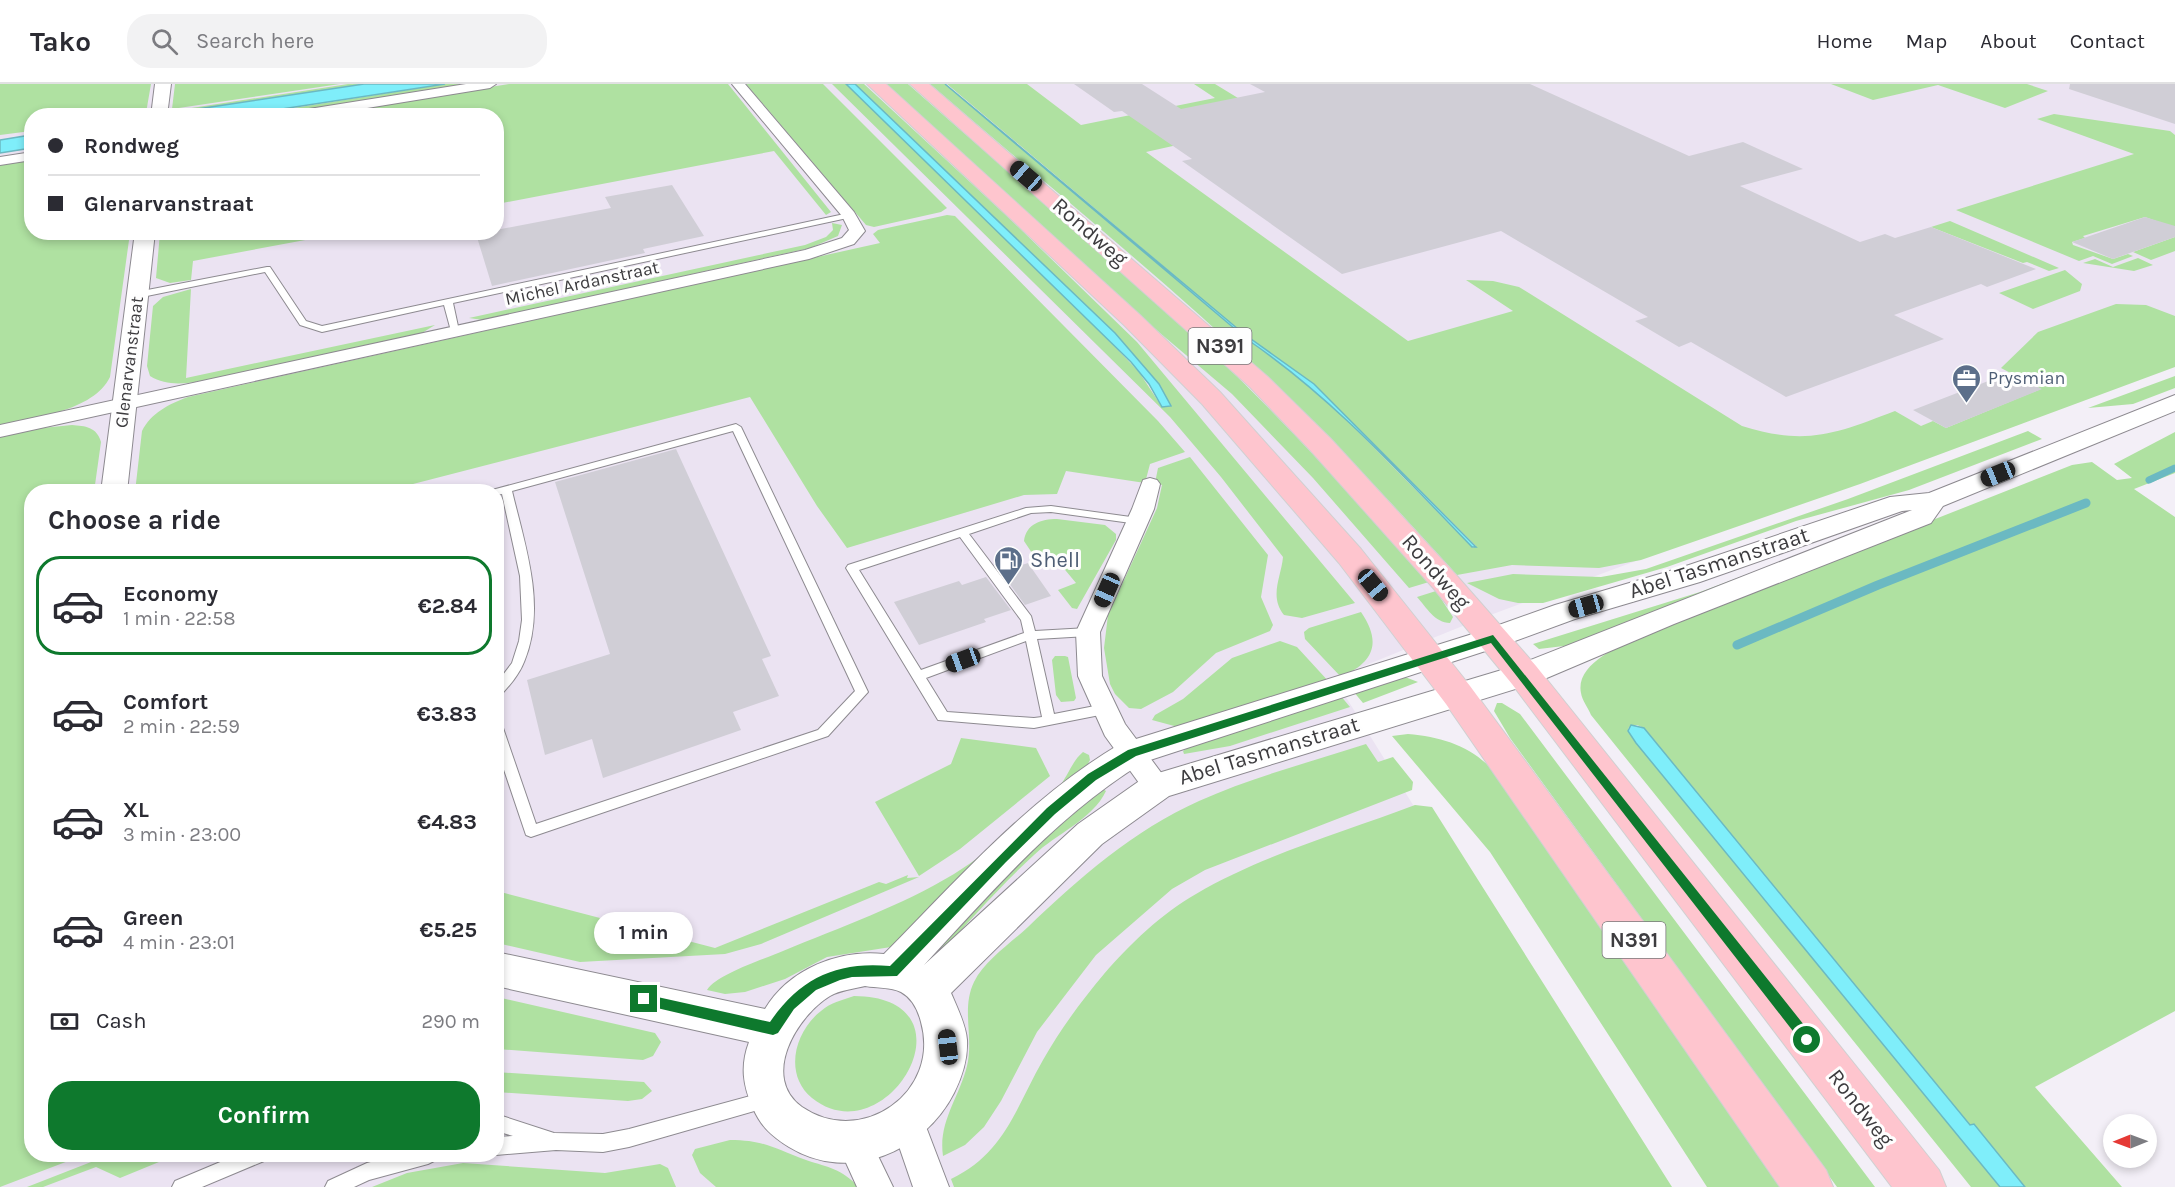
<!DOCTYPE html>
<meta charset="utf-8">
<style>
:root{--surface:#fff;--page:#f2f2f3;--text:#2b2b33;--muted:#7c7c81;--line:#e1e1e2;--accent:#0e792d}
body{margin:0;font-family:Karla,sans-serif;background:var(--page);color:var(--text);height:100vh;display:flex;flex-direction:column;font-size:22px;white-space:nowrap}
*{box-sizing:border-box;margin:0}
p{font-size:20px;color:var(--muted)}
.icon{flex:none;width:33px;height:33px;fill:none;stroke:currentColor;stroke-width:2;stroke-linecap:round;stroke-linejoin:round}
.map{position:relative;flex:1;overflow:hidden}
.details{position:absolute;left:24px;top:400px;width:480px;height:678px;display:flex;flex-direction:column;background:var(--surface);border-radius:24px;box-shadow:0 3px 9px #0003}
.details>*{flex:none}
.guide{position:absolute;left:24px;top:24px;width:480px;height:132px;border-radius:24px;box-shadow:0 3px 9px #0003;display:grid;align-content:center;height:132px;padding:0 24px;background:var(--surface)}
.needle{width:39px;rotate:269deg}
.fabs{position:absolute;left:2103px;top:1030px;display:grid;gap:12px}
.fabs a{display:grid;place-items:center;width:54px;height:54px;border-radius:50%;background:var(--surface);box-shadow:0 3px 9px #0003;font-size:30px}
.end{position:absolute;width:27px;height:27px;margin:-14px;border:8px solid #0e792d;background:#fff;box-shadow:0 0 0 3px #fff}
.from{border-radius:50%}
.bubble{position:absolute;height:42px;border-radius:21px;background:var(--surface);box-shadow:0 3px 9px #0003;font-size:20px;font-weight:700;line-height:42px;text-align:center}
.car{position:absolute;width:18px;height:36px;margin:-18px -9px;border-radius:8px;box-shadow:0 0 4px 2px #0007;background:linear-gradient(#222 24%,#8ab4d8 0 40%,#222 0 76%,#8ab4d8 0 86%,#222 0)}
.guide b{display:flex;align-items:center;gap:21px;height:57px;font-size:22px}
.guide b+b{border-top:2px solid var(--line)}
.guide i{width:15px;height:15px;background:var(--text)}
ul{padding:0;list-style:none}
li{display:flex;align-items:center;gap:18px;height:99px;margin:0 12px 9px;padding:0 12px;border:3px solid transparent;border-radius:24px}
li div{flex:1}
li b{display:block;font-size:22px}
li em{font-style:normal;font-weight:700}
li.selected{border-color:var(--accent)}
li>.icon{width:54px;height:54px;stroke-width:1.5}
h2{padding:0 24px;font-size:27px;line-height:72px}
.pay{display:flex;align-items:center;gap:15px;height:66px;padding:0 24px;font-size:22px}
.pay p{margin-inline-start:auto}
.cta{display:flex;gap:12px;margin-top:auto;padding:12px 24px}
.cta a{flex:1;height:69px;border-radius:24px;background:var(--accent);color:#fff;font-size:24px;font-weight:700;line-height:69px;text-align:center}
header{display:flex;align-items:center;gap:36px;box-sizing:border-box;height:84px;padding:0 30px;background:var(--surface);border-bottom:2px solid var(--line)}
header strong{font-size:28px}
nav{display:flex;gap:33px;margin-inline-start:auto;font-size:21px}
.search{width:420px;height:54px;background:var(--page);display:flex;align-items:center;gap:15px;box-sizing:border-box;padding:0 21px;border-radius:24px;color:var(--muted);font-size:22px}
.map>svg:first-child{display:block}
.built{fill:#ebe3f2;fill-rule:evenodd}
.green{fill:#afe1a1}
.water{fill:#7feefa;stroke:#6bb9c2;stroke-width:1.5}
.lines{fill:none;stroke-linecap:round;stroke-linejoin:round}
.stream-far1{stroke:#6bb9c2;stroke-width:7}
.stream{stroke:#6bb9c2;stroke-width:9}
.building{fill:#d0ced6}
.service-casing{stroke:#8d8a90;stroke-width:2}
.minor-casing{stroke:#8d8a90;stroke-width:2}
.tertiary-casing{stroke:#8d8a90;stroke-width:2}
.primary-casing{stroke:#d0d0d1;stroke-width:2}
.service{fill:#fff;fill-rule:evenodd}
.minor{fill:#fff;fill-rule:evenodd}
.tertiary{fill:#fff;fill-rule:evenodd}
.primary{fill:#fec5ce;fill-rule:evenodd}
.route{fill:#0e792d}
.labels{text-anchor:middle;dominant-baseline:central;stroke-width:6;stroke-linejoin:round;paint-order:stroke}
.far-street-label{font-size:18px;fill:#3d3c3f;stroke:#fefefe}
.far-service-label{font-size:18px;fill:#4e5e75;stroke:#fefefe;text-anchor:start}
.shield{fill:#fefefe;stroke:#777678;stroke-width:1.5}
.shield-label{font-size:21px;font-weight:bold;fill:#3d3c3f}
.street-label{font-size:22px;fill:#3d3c3f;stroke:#fefefe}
.service-label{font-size:22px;fill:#4e5e75;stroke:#fefefe;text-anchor:start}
</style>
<header>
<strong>Tako</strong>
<div class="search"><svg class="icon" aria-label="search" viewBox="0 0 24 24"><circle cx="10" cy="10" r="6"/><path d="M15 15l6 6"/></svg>Search here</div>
<nav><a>Home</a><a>Map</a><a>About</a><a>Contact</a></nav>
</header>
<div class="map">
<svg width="2175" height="1103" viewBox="0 0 2175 1103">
<rect width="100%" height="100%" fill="#f3eff7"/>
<!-- built -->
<path class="built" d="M0,0H2175V277L1485,533L1334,594L1651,1103H0ZM32,32H496V148H32ZM32,408H496V1071H32Z"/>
<!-- green -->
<path class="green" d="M0,0H151L146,29L32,32L31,47L0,51Z
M175,0H340L172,25Z
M348,0H364L192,26L191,31L172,32V27Z
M445,0H475L273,31L243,32Z
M509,0H728L831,128L826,131L774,67L497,120L496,32H309Z
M746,0H823L947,124L941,128L874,143L866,141Z
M832,0H846L1099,246L1139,288L1162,323L1159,300L1115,249L855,0H864L1008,133L1137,258L1355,519L1302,534L1284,531C1269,512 1281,494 1283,473L1221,393L1170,333Z
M886,0H908C1011,91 1118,179 1218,274C1292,345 1361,421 1429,498L1409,504L1313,394L1232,310L1147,238Z
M930,0H945L1248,256L1291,285L1330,319L1473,464L1476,462L1314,300L1244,250L947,0H1027L1081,41L1215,14L1194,0H1215L1274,36L1271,40L1146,68L1408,257L1513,227L1466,196L1493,197L1519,203L1742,342C1806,362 1835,350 1895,327L1921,342L1933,337L1946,344L2041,305L2001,284L2038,248L2116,220L2146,221L2175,232V283L1860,400L1641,476L1599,484L1512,481L1457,491C1398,426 1339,362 1275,301C1165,195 1045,100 930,0Z
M1831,0H2027L2048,7L2005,24L1938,1L1873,16Z
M2054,30L2170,47L2175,51V144L2145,133L2083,152L2085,154L2072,158L2073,161L2113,175L2128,170L2133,172L2112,180L2093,172L2079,177L1956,126L2134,70L2037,35Z
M31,75L32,148L130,149L110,293C94,327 32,334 0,341V80Z
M947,131L955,132L1158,337L1185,368L1150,380L1145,399L1066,387L1057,410L1024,411L847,464L817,422L750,313L382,408H135L142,347C151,329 169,320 188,313L880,159L873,150L878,146Z
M1950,137L2059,184L2049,187L2027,178L2023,179L1931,143Z
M832,139L842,141L838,152L810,164L483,236L469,234L805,161L826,153L833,146Z
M160,149V148L343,149L193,177L191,196L170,199L156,194Z
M2175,153V167L2151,176L2133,168Z
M2138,174L2153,181L2134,187L2083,179L2095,175L2113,183Z
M2065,186L2082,200L2080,207L2033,225L1999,209Z
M191,205L186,294L435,241L422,249L201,297C184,300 166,302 150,292L147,282L153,222L163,213Z
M2175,292V304L2133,320L2088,324Z
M72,341C85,342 97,343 101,358L94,408H32V1071H84L0,1103V353L42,344Z
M2028,347L2042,355L1909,406L1796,437L1667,483L1543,519H1518L1499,515L1467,499L1513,490L1601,493L1646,485L1848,415Z
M2175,348V389L2134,405L2175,433V927L2035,1003L2122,1103H2025L1974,1040L1970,1041L1644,644L1637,641L1629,643L1628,647L1636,659L2000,1103H1971L1591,631C1588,624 1582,616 1581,609C1575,580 1619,563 1639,552L2072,381L2092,378L2117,396L2132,394L2114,380Z
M1190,373L1268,471L1261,513L1273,541L1270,547L1216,569L1173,608L1141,625L1129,624L1115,610L1110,600L1104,564L1108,531L1157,424L1162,401L1155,399L1158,384Z
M1057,435L1105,441L1116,450V456L1077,525L1072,524L1058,506L1076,499L1061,481L1048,485L1040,474L1036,475L1024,457C1026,440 1041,435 1057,435Z
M1836,457L1572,561L1539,565L1533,560L1700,508Z
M1436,507L1453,533L1450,539C1435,539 1426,523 1417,513Z
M1361,528C1382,559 1374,578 1341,593L1305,555L1304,548L1309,544Z
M1280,557L1297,563L1330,599L1178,643L1152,636L1155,631L1183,615L1232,574Z
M1065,572L1068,573L1076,614L1074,617L1061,618L1056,611L1052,576L1055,572Z
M1405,593L1418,598L1363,619L1353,607Z
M1340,611L1350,623L1230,662L1184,670L1183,667L1193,660Z
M1497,619H1502L1520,630L1875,1103H1837L1510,654L1494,627Z
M1408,650C1441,653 1468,661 1491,684L1781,1103H1707L1490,768L1392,652Z
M961,654L1036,664L1050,692L960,765L919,792L875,718L951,680Z
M1366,660L1378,678L1393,673L1413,698L1412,706L1205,786L1172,805L1096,871L1037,948L1001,1017L984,1043L965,1061L943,1072C938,1038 959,1014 967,982C974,953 961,925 974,898C985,876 1011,859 1028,843C1079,794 1134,746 1199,717C1252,693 1311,678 1366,660Z
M1083,668L1089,671L1090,676L1083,689L891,863L827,873L785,895L745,908L725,910L707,906C717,890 765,875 783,867C841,843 901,822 954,790C992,767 1025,732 1059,703C1068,692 1072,677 1083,668Z
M1103,705L1106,707C1093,735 1056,750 1034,771C1000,802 969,838 937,872H929L1030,760Z
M1415,721L1432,723L1672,1103H954L951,1095C1005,1069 1016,1023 1043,976C1060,946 1082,916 1104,890C1129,861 1162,829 1196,810C1262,771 1344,748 1415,721Z
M908,791L907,794L919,793L761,860L725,870L580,878L497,859V807L715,864L879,798L886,800Z
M854,912C981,913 887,1074 812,1014C783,990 795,947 821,927C830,919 842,916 854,912Z
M497,913L655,949L661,958L653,972L643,976L497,965Z
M496,988L644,998L652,1007L642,1015L628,1017L497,1008Z
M730,1056C765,1056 775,1065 806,1076C830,1084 840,1084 859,1103H716L700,1089L692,1071L695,1065Z
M109,1071H176L120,1094L96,1083L43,1103H27Z
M463,1079L605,1089L660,1080L668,1084L676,1103H372L407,1089Z"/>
<!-- water -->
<path class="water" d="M364,0H445L243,31H191V26Z
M846,0H855L1115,249L1159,300L1171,322L1162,323L1149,300L1131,278Z
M945,0L1244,250L1314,300L1476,463H1472C1401,390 1333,314 1248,256Z
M31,51V64L0,69V56Z
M1631,641L1644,644L1970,1041L1974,1040L2025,1103H2000L1636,659L1628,647Z"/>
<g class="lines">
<!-- stream-far1 -->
<path class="stream-far1" d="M2149,396L2175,384"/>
<!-- stream -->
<path class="stream" d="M1737,561L1878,501L2086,419"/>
</g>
<!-- building -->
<path class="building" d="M1074,0H1142L1181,25L1265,8L1250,0H1530L1689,72L1743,58L1803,85L1740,102L1860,158L1885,150L1895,154L1931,143L2036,185L1987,203L1981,200L1894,231L1944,255L1786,313L1691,258L1679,263L1635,237L1648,233L1501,147L1342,190L1182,77L1192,75L1122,27L1114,28Z
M2070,0H2175V40L2069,5Z
M672,101L704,152L643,165L645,169L492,202L476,150L496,148V146L611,124L605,113Z
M2145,133L2175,142V153L2113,175L2072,158Z
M2009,289L2042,305L1946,344L1913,326Z
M676,365L771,572L762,575L779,612L733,628L741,646L603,694L592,655L545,671L527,596L610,570L555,398Z
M1028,479L1051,512L1025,521L1001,488Z
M986,493L1011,526L984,535L986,538L919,561L894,518L959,497L962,501Z"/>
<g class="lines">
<defs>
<path id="service" d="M849,129L853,131L852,133L453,219L459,247L455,250L451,247L444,221L322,248L300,241L265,188L137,214L133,211L137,208L267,183H270L306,237L322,242Z
M736,340L741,343L868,608L828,652L531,753L526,751L496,662V636L501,638L502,641L536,740L818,646L855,607L733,347L512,407C525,462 547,523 524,578C519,591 509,602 500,612L496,613V600L512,579L519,557L522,536L520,492L502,410L496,411V408H491L492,406Z
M1051,422L1138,434L1143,437L1138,440L1051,428L1031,429L969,450L1031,532L1035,547L1088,544L1094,548L1088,552L1037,555L1054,630L1105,620L1110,622L1111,625L1110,628L1105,630L1034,644L938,636L846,484L848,481L1026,424ZM960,453L1021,536L1024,549L921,586L859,486ZM1026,557L1042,633L1034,634L947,628L926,594Z
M765,1008L771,1010L773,1016L771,1022L765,1024L629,1063L603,1068L556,1066L496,1071V1053L513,1052L496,1047V1030L554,1049L603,1050L629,1045Z
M237,1071H267L264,1077L202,1103H172L175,1097Z
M397,1071H437L434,1077L428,1080L369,1096L354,1103H325L328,1097L367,1079Z"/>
<path id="minor" d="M466,0H496L490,4L318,32H284L290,28Z
M732,0H745L854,128L865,147L854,160L809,175L0,353V341L805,166L842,154L849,146L842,132Z
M32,68V76L0,81V73Z
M1150,394L1157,396L1160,400L1154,425L1100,548L1102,592L1125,640L1171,702L1167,710L1157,713L1147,710L1105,652L1078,592L1076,548L1132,425L1143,396Z
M908,1022L920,1027L949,1103H913L891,1039L896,1027Z
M854,1042L866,1047L893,1103H857L837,1059L842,1047Z"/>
<path id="tertiary" d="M155,0H171L167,32H151Z
M135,148H155L127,408H101Z
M2175,311V327L1943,422L1931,439L1674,540L1535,599L1169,712L1102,760L951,909C957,923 966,941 967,956C968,975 962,993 954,1009C924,1068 849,1100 789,1063C773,1053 761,1043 753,1024C743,1002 740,982 749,958L496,902V868L765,925C789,885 839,865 884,870C958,795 1029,714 1120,660L1482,547L1555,521L1680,484L1890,413L1929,409ZM1912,426L1515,582L1145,693L1078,740L924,881C993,807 1057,731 1144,678L1504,561L1575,535L1700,498L1902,427ZM865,902C876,904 891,903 901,908C912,914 918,926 921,938C941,1008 862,1064 802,1023C760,993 797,932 830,912C840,906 853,905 865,902Z"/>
<path id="primary" d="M867,0H886L1140,231L1220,308L1361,465L1470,602L1826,1086L1833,1103H1780L1446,620L1339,479L1202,320L1124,241Z
M910,0H929L1268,293L1331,355L1457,492L1536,582L1939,1086L1946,1103H1892L1512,600L1435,506L1311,367L1250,303Z"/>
</defs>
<!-- service casing -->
<use href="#service" class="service-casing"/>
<!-- minor casing -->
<use href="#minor" class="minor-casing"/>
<!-- tertiary casing -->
<use href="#tertiary" class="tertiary-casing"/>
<!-- primary casing -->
<use href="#primary" class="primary-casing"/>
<!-- service -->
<use href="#service" class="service"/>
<!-- minor -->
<use href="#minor" class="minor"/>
<!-- tertiary -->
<use href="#tertiary" class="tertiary"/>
<!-- primary -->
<use href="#primary" class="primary"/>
</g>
<!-- route -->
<path class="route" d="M1493,551L1812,951V960H1803L1491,559L1136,672L1096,696L1055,730L1006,778L897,892L852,893L840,896L816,906L794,925L778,949L773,951L644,921L637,915L644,910L770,938C800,894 837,877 890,882L1047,724L1088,690L1128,666Z"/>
<!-- icons -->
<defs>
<symbol id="office-pin" viewBox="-11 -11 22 30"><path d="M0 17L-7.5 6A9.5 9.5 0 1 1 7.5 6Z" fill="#5c6f8a" stroke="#fefefe"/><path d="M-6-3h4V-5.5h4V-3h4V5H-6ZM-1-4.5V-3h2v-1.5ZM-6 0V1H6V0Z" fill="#fff"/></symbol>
<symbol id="fuel-pin" viewBox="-11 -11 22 30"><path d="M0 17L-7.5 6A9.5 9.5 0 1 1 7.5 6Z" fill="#5c6f8a" stroke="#fefefe"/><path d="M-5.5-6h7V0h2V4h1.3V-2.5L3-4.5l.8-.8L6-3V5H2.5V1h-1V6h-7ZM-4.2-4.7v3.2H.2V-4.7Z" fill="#fff"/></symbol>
</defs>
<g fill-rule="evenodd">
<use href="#office-pin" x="1950" y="278" width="33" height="45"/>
<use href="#fuel-pin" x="992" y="460" width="33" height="45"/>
</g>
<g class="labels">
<!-- far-street labels -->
<g class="far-street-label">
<text transform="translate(582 199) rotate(-12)">Michel Ardanstraat</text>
<text transform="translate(129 278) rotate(-83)">Glenarvanstraat</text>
</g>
<!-- far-service labels -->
<g class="far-service-label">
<text x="1988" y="294">Prysmian</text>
</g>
<!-- shield labels -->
<g class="shield">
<rect x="1188.5" y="244" width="63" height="36" rx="4.5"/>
<rect x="1602.5" y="838" width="63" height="36" rx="4.5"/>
</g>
<g class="shield-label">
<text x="1220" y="262">N391</text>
<text x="1634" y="856">N391</text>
</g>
<!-- street labels -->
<g class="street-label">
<text transform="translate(1090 148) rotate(41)">Rondweg</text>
<text transform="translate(1719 479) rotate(-18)">Abel Tasmanstraat</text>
<text transform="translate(1436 488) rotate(49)">Rondweg</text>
<text transform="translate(1269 667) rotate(-17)">Abel Tasmanstraat</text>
<text transform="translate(1861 1024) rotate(52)">Rondweg</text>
</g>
<!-- service labels -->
<g class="service-label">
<text x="1030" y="476">Shell</text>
</g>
</g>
</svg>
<div class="fabs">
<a><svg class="needle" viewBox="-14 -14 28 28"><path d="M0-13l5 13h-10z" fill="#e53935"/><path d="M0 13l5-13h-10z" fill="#7c7c81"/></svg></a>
</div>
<i class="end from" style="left:1807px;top:956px"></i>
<i class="end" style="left:644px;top:915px"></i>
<div class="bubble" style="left:594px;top:828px;width:99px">1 min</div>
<i class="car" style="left:1026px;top:92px;rotate:311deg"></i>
<i class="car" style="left:1998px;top:390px;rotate:248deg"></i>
<i class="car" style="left:1373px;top:501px;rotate:140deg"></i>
<i class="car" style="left:1107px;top:506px;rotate:204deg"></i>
<i class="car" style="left:1586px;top:522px;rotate:254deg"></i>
<i class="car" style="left:963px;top:576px;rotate:250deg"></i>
<i class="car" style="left:948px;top:963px;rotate:353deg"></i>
<div class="guide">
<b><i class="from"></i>Rondweg</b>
<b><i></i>Glenarvanstraat</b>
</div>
<section class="details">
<h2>Choose a ride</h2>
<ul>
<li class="selected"><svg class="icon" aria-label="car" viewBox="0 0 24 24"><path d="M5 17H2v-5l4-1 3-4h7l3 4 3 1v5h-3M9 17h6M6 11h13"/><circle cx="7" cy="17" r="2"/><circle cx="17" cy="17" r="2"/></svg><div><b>Economy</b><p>1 min · 22:58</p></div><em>€2.84</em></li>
<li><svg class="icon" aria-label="car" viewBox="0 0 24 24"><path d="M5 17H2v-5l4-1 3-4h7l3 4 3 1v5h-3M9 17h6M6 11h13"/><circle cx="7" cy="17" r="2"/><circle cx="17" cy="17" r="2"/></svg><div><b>Comfort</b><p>2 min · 22:59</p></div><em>€3.83</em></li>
<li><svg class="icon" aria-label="car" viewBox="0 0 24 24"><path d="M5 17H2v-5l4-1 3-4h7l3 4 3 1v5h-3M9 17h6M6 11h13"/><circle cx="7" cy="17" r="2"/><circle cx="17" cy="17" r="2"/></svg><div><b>XL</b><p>3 min · 23:00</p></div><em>€4.83</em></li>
<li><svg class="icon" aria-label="car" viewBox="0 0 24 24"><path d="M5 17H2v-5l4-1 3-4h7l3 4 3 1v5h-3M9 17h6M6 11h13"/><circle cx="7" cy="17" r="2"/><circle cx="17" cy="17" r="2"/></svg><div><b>Green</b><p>4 min · 23:01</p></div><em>€5.25</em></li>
</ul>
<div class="pay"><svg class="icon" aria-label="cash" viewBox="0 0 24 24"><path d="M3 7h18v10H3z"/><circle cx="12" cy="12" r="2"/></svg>Cash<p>290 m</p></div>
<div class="cta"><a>Confirm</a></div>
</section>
</div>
